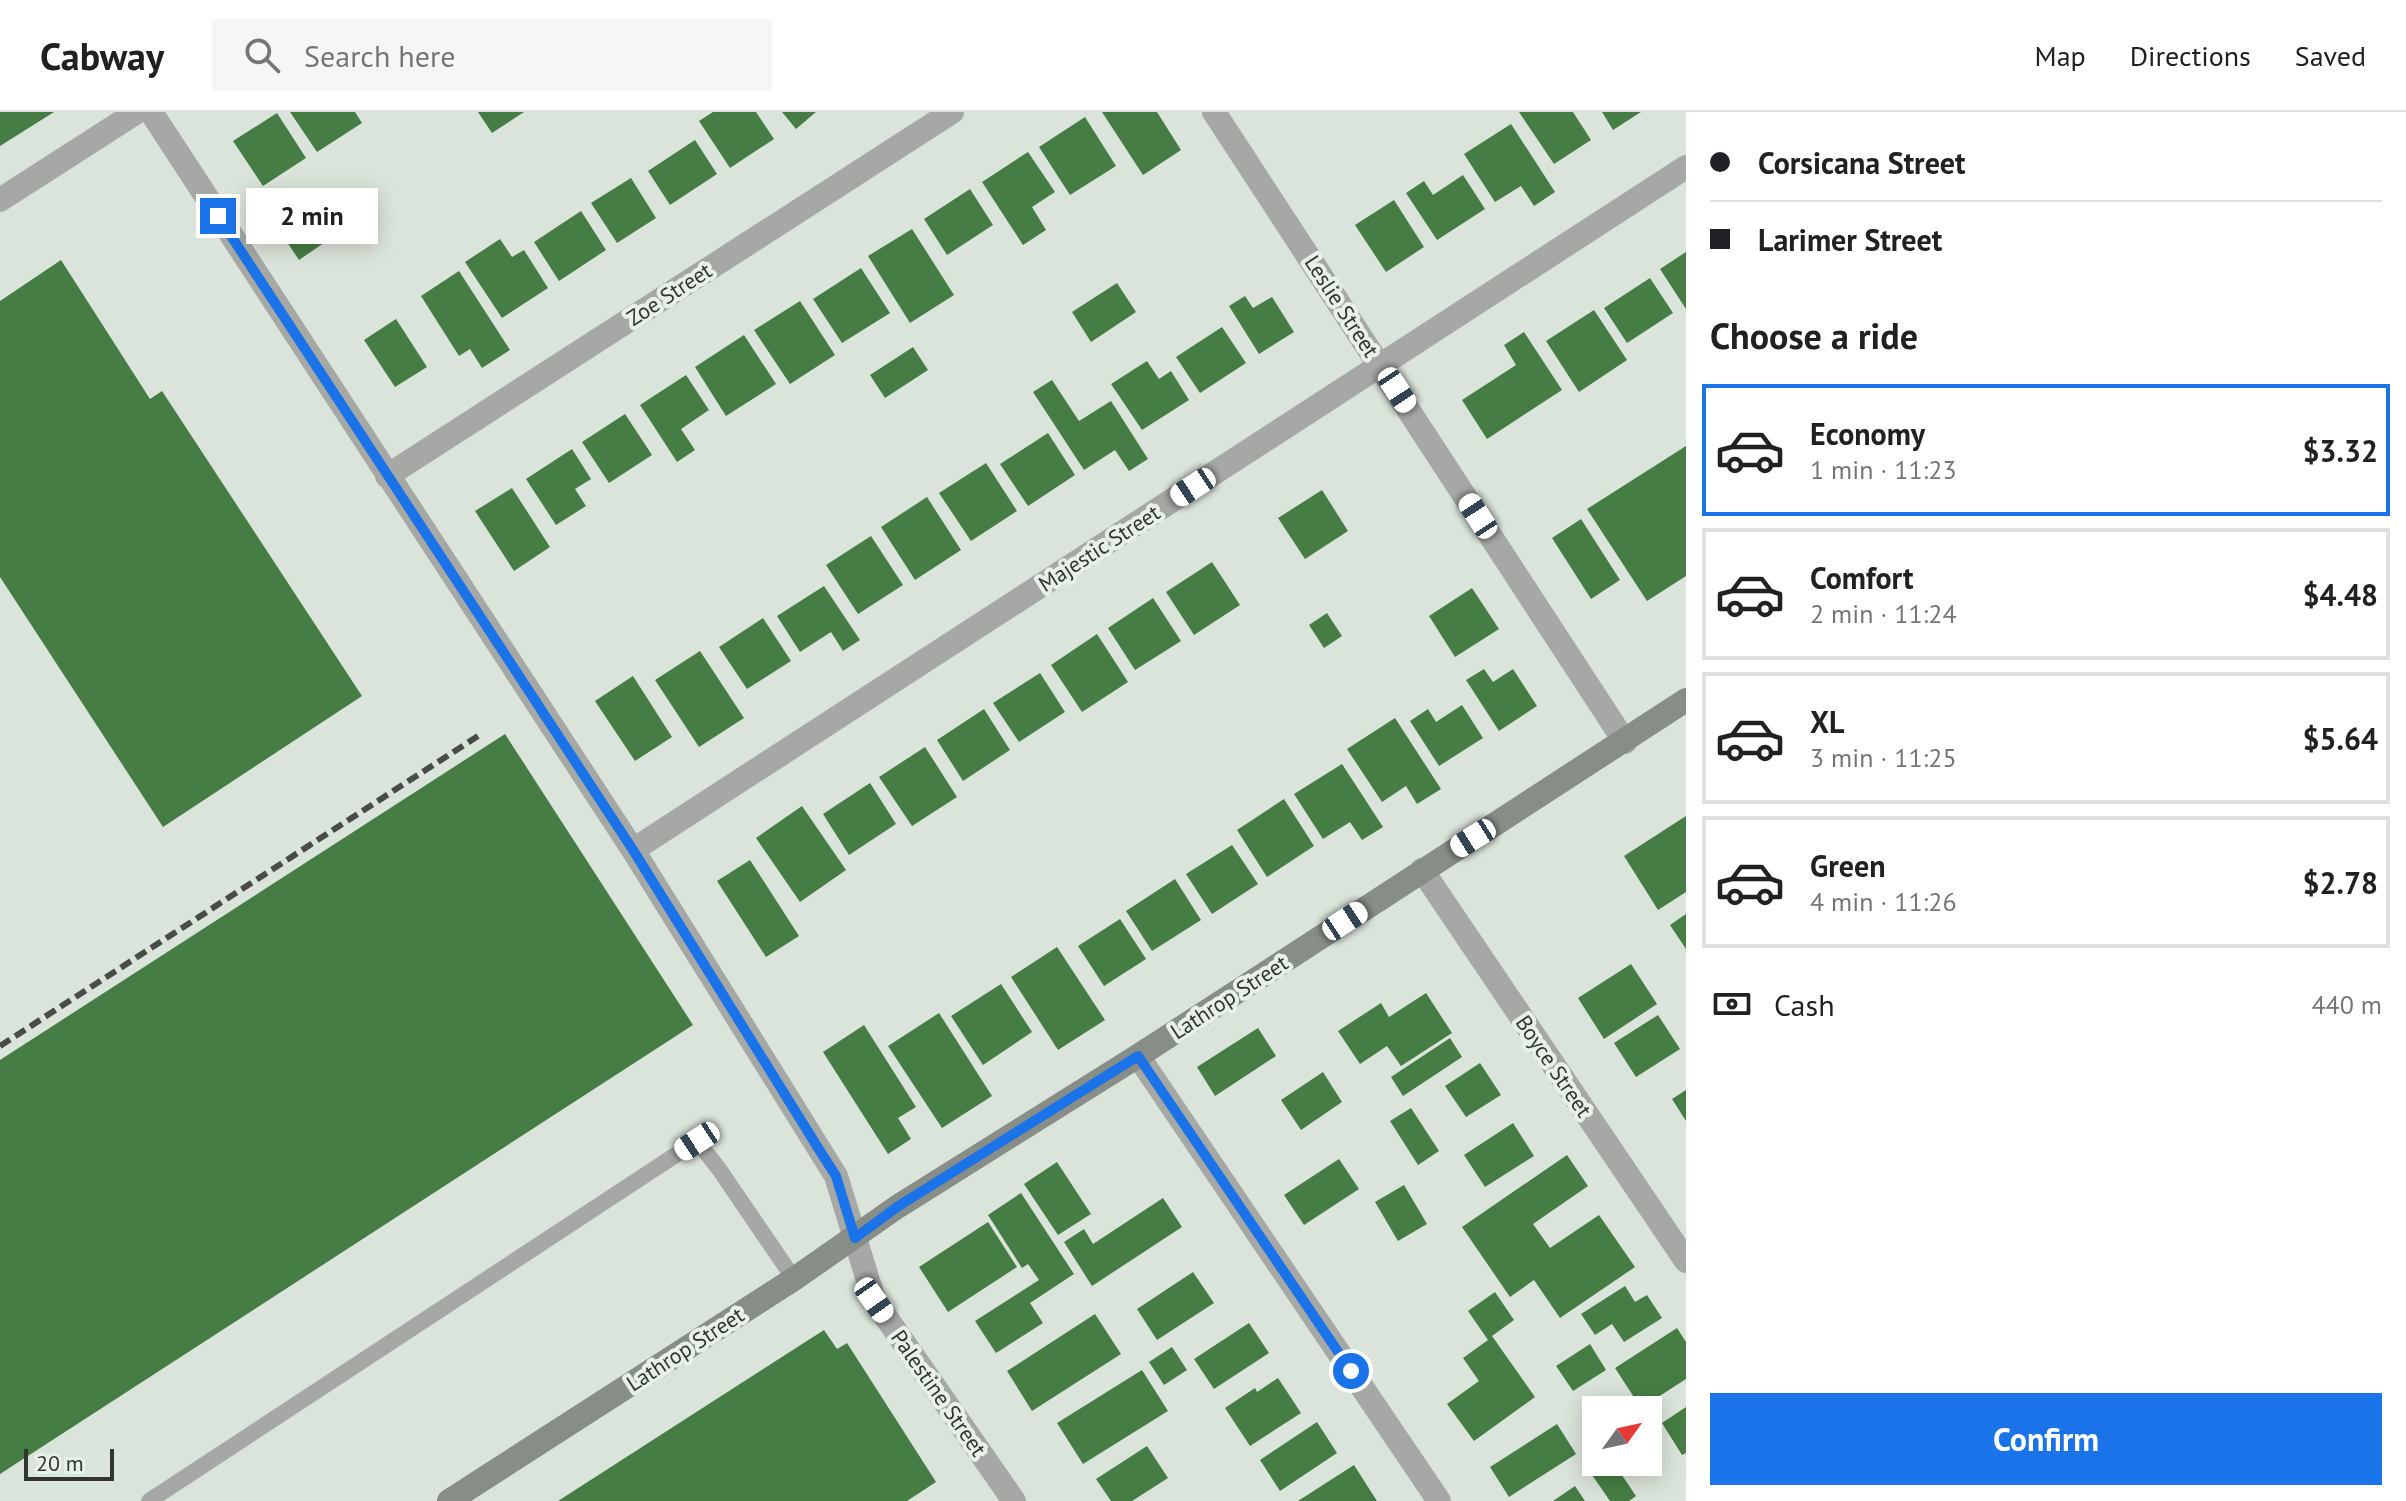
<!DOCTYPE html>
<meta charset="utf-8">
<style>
:root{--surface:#fff;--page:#f6f6f6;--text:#202124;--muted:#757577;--line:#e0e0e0;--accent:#1a73e8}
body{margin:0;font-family:"PT Sans",sans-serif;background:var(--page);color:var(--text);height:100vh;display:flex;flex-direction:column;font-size:30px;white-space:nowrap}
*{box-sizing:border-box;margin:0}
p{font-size:26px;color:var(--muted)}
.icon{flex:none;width:44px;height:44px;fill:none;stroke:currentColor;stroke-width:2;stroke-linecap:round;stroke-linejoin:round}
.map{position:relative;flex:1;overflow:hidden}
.side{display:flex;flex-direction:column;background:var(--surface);width:720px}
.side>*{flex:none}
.top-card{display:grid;align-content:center;height:176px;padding:0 24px;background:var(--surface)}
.needle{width:52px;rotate:57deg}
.buttons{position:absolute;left:1582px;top:1284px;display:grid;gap:16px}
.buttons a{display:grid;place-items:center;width:80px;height:80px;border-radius:0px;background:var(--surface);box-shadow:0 4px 20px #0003;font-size:40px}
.scale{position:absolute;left:24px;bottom:20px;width:90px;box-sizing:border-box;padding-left:8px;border:4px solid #323532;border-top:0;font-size:22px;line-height:28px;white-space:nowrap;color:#323532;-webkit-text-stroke:6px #e8f1e8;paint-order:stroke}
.end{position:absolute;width:36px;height:36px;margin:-18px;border:10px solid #1a73e8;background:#fff;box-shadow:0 0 0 4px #fff}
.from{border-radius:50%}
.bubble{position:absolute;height:56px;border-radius:0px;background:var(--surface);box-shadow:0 4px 20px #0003;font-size:26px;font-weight:800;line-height:56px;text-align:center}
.car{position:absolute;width:24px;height:48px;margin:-24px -12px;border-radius:10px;box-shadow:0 0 6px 2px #0007;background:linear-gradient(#fff 24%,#345 0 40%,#fff 0 76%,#345 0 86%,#fff 0)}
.top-card b{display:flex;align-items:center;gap:28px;height:76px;font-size:30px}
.top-card b+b{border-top:2px solid var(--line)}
.top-card i{width:20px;height:20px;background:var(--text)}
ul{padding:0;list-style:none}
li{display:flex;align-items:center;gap:24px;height:132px;margin:0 16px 12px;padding:0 8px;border:4px solid var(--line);border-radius:0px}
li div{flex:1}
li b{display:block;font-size:30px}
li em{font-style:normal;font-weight:800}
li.on{border-color:var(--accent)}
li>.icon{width:72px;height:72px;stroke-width:1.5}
h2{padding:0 24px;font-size:36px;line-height:96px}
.pay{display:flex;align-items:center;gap:20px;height:88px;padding:0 24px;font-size:30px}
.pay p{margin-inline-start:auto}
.button{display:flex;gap:16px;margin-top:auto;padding:16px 24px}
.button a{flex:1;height:92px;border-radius:0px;background:var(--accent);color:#fff;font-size:32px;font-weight:800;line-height:92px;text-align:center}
header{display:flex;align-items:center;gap:48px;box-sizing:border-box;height:112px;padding:0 40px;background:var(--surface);border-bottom:2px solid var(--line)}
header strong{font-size:38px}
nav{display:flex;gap:44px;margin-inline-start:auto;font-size:28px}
.search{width:560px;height:72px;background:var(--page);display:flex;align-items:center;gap:20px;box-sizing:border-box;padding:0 28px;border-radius:0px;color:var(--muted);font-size:30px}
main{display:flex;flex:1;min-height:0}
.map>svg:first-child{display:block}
.building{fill:#457d44}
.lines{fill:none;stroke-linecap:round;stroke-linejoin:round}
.lane{stroke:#a5a8a4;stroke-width:16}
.street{stroke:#a5a8a4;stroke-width:24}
.secondary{stroke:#888d87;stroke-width:24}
.rail{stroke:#484b48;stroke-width:6;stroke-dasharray:12 6;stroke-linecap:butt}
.route{stroke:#1a73e8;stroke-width:10}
.labels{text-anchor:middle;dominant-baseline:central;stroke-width:8;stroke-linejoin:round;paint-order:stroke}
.street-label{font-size:22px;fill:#323532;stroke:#e8f1e8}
</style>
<header>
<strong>Cabway</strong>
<div class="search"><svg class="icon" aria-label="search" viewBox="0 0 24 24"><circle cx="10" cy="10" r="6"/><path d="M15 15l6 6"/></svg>Search here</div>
<nav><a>Map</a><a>Directions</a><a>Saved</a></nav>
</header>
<main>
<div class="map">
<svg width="1686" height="1389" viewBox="0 0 1686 1389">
<rect width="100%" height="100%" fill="#dbe4db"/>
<!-- building -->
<path class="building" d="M0,0H54L0,34Z
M290,0H355L362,11L317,40Z
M478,0H524L492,21Z
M713,0H756L774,27L730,56L699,9Z
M782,0H816L796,17Z
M1102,0H1157L1181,38L1143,63Z
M1519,0H1573L1591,28L1554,52Z
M1602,0H1641L1613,18Z
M277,1L306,46L263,74L233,29Z
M1085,5L1116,54L1070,83L1039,35Z
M1511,12L1555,80L1534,94L1521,74L1495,90L1464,42Z
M695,28L717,62L670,93L648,59Z
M1028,40L1055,80L1032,95L1046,118L1023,133L982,70Z
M1463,63L1485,97L1437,128L1406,81L1424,69L1433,83Z
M631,66L656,106L617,131L591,91Z
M282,76L300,102L329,82L350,113L299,148L261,91Z
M970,77L993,113L947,143L924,107Z
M1394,88L1424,135L1386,160L1355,113Z
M581,99L606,138L559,169L534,130Z
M912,117L954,183L910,211L868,144Z
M500,127L512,145L524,138L548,176L502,206L465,150Z
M1686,140V197L1660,157Z
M61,148L150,287L162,279L362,584L163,715L0,465V189Z
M861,156L890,201L842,231L813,187Z
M459,159L510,238L482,256L470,237L459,244L421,184Z
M1650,166L1673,201L1627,231L1604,196Z
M1117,171L1136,200L1091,230L1072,200Z
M1245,184L1253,196L1272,185L1294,220L1259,242L1229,194Z
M800,189L835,243L790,272L754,218Z
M1594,198L1627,248L1579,280L1546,229Z
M396,207L427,255L395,275L364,228Z
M1222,215L1246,251L1200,281L1176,245Z
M1524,220L1562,278L1487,327L1462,288L1516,253L1504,233Z
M744,223L776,272L726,304L695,255Z
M913,235L928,258L885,286L870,263Z
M1147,249L1159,267L1171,259L1189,288L1142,318L1111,272Z
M686,263L709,298L681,317L695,338L677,350L640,293Z
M1052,268L1079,309L1111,289L1148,347L1129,359L1115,338L1084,358L1033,280Z
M625,302L652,343L609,371L582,330Z
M1048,321L1075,363L1028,394L1000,352Z
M1686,334V464L1647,489L1587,397Z
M572,337L591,367L575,377L586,394L556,413L526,367Z
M986,351L1017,399L971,429L939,381Z
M512,376L550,435L514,459L475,399Z
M1322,378L1348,419L1305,447L1278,406Z
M927,385L961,438L915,468L881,415Z
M1581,407L1620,468L1591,487L1552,426Z
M871,424L903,473L858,502L826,453Z
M1212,450L1240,493L1194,523L1166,480Z
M824,474L860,528L843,539L831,520L800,540L777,504Z
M1472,476L1499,517L1455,545L1429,504Z
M1153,486L1181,529L1135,558L1108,516Z
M1327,501L1342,524L1324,536L1309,513Z
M763,506L791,549L747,577L719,535Z
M1097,522L1128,570L1082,600L1051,553Z
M700,539L744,606L699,635L655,568Z
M1484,557L1493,570L1513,557L1537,594L1499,619L1466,568Z
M1040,561L1065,600L1019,630L993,591Z
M633,564L672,625L635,649L595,589Z
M1462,593L1483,626L1439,654L1410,609L1428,597L1436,610Z
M984,597L1010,638L963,669L937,628Z
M1395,606L1441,677L1417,692L1406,674L1382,690L1347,637Z
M505,622L693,913L0,1362V948Z
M925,635L957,685L912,714L879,665Z
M1342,652L1383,715L1362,728L1350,710L1323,727L1294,682Z
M870,671L896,712L849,743L823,702Z
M1284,687L1314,734L1267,765L1237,718Z
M802,694L846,758L800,790L756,726Z
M1686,704V780L1658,798L1624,744Z
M1232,733L1258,772L1212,802L1186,762Z
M750,748L799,824L766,845L717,769Z
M1175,767L1201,808L1152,839L1126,799Z
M1686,802V837L1670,813Z
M1120,807L1146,847L1104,874L1078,834Z
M1057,835L1105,908L1058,938L1011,865Z
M1631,852L1657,892L1604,927L1578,886Z
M1001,872L1032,920L983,953L951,904Z
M1426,881L1452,921L1401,954L1387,934L1360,952L1338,919L1381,891L1389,905Z
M939,901L992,984L942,1016L888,934Z
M1658,903L1680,937L1636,965L1614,931Z
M864,913L916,995L898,1006L911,1027L888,1042L823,940Z
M1258,916L1276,944L1215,984L1197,955Z
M1450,926L1462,945L1403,984L1391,965Z
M1480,951L1501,983L1466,1005L1445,974Z
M1323,960L1342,990L1301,1018L1281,988Z
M1686,978V1009L1672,987Z
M1411,996L1439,1039L1418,1053L1390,1009Z
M1513,1011L1534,1044L1485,1075L1464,1043Z
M1567,1043L1588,1074L1533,1112L1550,1136L1599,1103L1635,1155L1560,1206L1534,1168L1510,1185L1462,1115Z
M1339,1047L1359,1077L1304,1113L1284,1083Z
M1057,1050L1091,1102L1058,1123L1024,1072Z
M1404,1073L1427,1112L1398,1129L1375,1090Z
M1021,1081L1074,1162L1030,1191L1043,1211L996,1241L975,1209L1039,1168L1028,1152L1022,1156L988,1103Z
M1163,1086L1182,1115L1092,1174L1064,1130L1084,1117L1093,1132Z
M988,1110L1017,1155L948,1200L919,1155Z
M1193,1160L1214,1191L1157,1228L1137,1197Z
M1625,1174L1635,1190L1647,1183L1662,1206L1624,1230L1612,1212L1595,1223L1581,1202Z
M1495,1180L1514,1208L1492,1224L1535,1285L1474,1329L1447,1292L1479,1269L1463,1246L1488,1228L1468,1199Z
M1095,1202L1121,1242L1032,1299L1007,1259Z
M1249,1211L1269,1241L1214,1277L1194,1247Z
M1677,1216L1686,1230V1267L1641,1296L1615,1256Z
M824,1218L837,1237L847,1231L936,1370L907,1389H558Z
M1590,1232L1606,1258L1573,1279L1556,1254Z
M1172,1235L1187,1258L1164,1273L1149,1250Z
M1142,1258L1168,1299L1083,1352L1057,1311Z
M1278,1266L1301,1301L1250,1334L1225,1296L1255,1276L1257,1280Z
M1686,1295V1341L1682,1343L1662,1311Z
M1317,1310L1337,1341L1280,1379L1260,1348Z
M1557,1312L1576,1342L1509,1385L1490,1355Z
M1147,1334L1168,1366L1132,1389H1111L1096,1367Z
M1606,1350H1613L1636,1384L1629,1389H1610L1590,1360Z
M1354,1353L1377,1389H1298Z
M1575,1374L1585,1389H1553Z"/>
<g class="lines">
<!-- lane -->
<path class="lane" d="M149,1389L697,1029L719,1057L794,1167"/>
<!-- street -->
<path class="street" d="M151,0L633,738L836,1064L874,1188L1014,1389
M1214,0L1625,630
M0,88L137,0
M387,364L952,0
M633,738L1686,55
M1422,758L1686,1149
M1138,944L1439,1389"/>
<!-- secondary -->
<path class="secondary" d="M449,1389L794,1167L897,1095L1138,944L1686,588"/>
<!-- rail -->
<path class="rail" d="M0,934L478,624"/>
</g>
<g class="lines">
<!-- route -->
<path class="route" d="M218,104L633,738L820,1039L836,1064L855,1126L897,1095L1138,944L1351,1259"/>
</g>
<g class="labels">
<!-- street labels -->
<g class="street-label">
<text transform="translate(669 182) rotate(-33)">Zoe Street</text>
<text transform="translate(1342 194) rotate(57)">Leslie Street</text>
<text transform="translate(1099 436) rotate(-33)">Majestic Street</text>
<text transform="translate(1229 885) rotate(-33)">Lathrop Street</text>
<text transform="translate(1554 954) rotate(56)">Boyce Street</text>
<text transform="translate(685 1237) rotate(-33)">Lathrop Street</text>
<text transform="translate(939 1281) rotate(55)">Palestine Street</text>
</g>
</g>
</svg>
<div class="buttons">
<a><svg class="needle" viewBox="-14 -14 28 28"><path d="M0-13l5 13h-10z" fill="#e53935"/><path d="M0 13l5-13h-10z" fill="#757577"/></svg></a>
</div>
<div class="scale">20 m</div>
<i class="end from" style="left:1351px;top:1259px"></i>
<i class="end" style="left:218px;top:104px"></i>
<div class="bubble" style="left:246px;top:76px;width:132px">2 min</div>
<i class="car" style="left:1397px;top:278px;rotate:147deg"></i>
<i class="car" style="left:1193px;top:375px;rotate:237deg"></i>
<i class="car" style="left:1478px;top:404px;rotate:327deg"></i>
<i class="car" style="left:1473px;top:726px;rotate:238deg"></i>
<i class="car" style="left:1345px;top:809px;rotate:57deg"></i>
<i class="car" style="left:697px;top:1029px;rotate:237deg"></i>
<i class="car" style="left:874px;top:1188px;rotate:145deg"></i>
</div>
<section class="side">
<div class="top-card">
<b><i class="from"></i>Corsicana Street</b>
<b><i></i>Larimer Street</b>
</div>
<h2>Choose a ride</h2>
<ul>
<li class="on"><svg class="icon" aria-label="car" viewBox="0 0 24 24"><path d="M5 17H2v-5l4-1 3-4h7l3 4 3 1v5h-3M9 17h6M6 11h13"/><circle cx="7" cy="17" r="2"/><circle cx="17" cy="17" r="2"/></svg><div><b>Economy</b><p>1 min · 11:23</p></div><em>$3.32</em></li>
<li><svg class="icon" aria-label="car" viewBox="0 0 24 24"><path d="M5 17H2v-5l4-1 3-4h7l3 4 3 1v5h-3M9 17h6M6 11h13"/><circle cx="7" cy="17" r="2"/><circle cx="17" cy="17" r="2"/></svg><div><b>Comfort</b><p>2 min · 11:24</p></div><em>$4.48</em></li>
<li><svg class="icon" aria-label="car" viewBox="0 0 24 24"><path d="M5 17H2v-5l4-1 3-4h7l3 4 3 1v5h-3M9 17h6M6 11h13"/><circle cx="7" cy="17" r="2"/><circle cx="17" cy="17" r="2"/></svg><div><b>XL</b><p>3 min · 11:25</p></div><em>$5.64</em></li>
<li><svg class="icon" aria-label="car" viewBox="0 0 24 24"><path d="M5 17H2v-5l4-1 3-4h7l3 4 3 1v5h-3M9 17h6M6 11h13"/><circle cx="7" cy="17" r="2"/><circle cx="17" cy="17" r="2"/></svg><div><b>Green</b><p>4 min · 11:26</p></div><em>$2.78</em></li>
</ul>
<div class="pay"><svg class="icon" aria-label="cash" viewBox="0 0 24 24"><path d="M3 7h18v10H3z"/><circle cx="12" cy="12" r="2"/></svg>Cash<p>440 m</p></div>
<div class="button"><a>Confirm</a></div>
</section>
</main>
